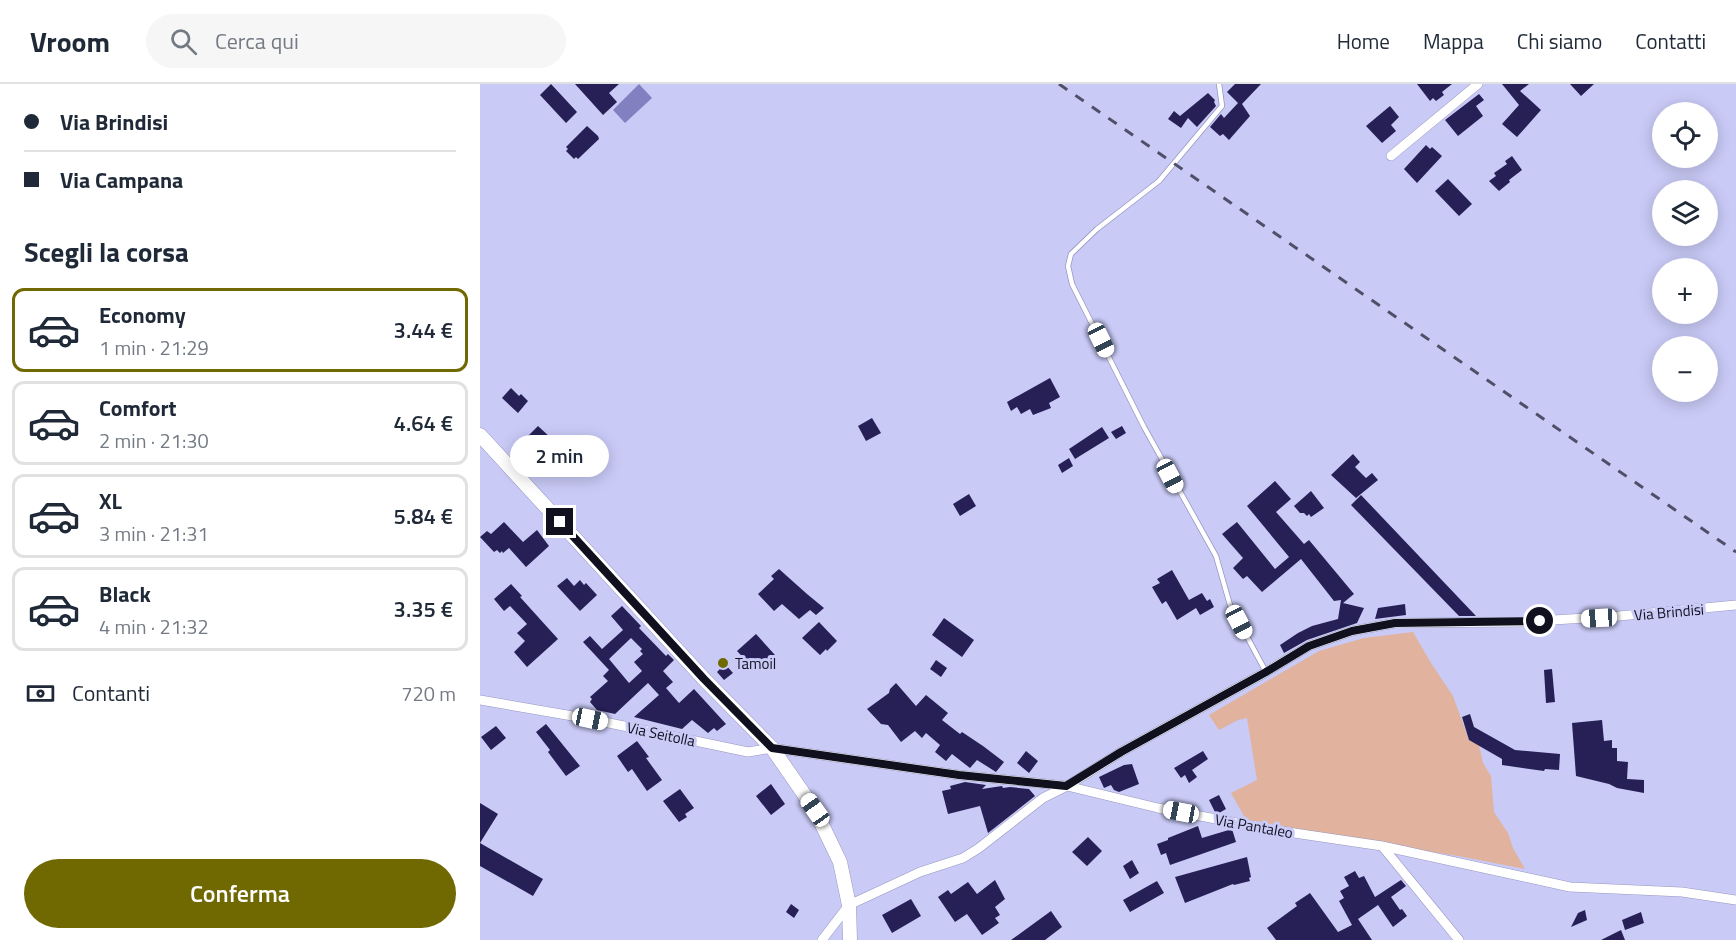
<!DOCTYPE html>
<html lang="it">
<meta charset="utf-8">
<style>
:root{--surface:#fff;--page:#f6f6f7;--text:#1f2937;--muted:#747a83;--line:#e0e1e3;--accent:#706800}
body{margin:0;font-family:"Titillium Web",sans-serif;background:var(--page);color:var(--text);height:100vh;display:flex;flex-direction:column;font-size:22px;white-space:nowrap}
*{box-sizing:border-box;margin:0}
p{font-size:20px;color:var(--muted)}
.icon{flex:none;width:33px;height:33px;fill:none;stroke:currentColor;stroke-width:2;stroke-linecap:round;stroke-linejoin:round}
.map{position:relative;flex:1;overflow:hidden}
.panel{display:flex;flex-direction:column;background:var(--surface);width:480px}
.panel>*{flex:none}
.banner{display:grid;align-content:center;height:132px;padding:0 24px;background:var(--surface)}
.controls{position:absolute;left:1172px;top:18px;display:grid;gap:12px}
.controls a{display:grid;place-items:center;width:66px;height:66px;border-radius:50%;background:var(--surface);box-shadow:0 3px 15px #0003;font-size:30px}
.end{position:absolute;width:27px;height:27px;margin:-14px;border:8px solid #10101f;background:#fff;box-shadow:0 0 0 3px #fff}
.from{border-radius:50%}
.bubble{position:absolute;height:42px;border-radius:21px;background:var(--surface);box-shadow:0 3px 15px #0003;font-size:20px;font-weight:600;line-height:42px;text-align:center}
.car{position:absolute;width:18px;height:36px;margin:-18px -9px;border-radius:8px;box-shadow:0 0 4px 2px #0007;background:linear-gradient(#fff 24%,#345 0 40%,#fff 0 76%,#345 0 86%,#fff 0)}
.banner b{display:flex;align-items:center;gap:21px;height:57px;font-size:22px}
.banner b+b{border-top:2px solid var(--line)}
.banner i{width:15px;height:15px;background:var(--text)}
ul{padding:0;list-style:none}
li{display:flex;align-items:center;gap:18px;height:84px;margin:0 12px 9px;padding:0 12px;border:3px solid var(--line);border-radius:12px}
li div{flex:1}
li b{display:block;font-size:22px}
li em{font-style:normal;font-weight:600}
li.on{border-color:var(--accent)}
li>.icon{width:54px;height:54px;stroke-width:1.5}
h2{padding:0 24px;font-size:27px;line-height:72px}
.pay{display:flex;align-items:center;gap:15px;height:66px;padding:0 24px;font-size:22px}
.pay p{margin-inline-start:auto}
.primary-button{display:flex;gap:12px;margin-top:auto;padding:12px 24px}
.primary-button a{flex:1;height:69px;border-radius:36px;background:var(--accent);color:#fff;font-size:24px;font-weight:600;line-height:69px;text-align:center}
header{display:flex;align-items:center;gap:36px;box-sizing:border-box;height:84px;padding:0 30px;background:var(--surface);border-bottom:2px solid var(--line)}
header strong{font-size:28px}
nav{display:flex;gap:33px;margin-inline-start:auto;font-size:21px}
.search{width:420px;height:54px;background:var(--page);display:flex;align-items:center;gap:15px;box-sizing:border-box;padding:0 21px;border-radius:33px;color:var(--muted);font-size:22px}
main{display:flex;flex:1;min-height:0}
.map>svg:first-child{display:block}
.green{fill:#e1b29e}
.water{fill:#8280c0}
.building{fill:#272057;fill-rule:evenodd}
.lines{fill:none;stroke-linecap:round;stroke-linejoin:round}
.lane-casing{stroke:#9797c1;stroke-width:6}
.street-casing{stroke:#9797c1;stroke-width:10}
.secondary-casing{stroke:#9797c1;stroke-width:15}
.lane{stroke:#fff;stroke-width:4.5}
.street{stroke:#fff;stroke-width:9}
.secondary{stroke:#fff;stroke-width:14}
.rail{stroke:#4f4f68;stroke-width:3;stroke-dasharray:10 10;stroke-linecap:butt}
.route{stroke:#10101f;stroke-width:8}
.poi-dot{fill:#706800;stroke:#c9caf6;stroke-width:2}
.labels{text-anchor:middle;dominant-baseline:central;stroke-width:6;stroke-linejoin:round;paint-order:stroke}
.street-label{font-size:15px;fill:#10101f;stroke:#c9caf6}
.poi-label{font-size:15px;fill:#10101f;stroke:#c9caf6;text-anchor:start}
</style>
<header>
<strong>Vroom</strong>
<div class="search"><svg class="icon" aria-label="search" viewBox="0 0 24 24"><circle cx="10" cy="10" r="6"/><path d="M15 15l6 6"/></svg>Cerca qui</div>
<nav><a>Home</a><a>Mappa</a><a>Chi siamo</a><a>Contatti</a></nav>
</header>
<main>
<section class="panel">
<div class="banner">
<b><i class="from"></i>Via Brindisi</b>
<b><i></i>Via Campana</b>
</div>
<h2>Scegli la corsa</h2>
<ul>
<li class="on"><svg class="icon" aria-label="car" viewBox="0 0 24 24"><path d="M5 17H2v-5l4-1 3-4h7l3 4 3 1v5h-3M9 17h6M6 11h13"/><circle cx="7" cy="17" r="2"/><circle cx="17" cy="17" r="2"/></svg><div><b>Economy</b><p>1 min · 21:29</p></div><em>3.44 €</em></li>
<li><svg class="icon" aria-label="car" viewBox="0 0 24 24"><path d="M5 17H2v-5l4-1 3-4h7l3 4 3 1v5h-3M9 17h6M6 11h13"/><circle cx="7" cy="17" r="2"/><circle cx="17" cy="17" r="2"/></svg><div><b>Comfort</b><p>2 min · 21:30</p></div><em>4.64 €</em></li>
<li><svg class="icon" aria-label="car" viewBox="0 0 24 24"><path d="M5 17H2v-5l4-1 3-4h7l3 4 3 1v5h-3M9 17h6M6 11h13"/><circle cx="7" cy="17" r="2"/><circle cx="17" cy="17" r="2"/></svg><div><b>XL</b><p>3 min · 21:31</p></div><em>5.84 €</em></li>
<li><svg class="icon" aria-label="car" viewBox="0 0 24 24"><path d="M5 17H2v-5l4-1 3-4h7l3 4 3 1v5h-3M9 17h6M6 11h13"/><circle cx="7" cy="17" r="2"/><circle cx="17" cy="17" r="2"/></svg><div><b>Black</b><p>4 min · 21:32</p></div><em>3.35 €</em></li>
</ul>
<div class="pay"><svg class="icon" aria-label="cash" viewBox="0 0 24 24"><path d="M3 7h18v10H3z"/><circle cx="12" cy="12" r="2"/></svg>Contanti<p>720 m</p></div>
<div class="primary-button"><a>Conferma</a></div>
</section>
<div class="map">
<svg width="1256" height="856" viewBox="0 0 1256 856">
<rect width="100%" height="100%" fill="#c9caf6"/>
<!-- green -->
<path class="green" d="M933,548L951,579L973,612L989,656L999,661L1003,679L1011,692L1014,728L1028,749L1033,764L1045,785L978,772L768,739L751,709L777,696L767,634L758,636L739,646L729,631L839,567L884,554Z"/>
<!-- water -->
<path class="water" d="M159,0L172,14L145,39L133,26Z"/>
<!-- building -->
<path class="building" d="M71,0L97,28L86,39L60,11Z
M95,0H139L129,9L137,18L123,31Z
M755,0H781L762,20L770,32L749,56L743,50L740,52L730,43L741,30L744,34L758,19L747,8Z
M937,0H972L962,8L964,11L956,17L953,14L950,17Z
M1022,0H1049L1040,7L1061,26L1037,53L1022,40L1039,21Z
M1090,0H1114L1101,12Z
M728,9L735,16L734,18L736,22L717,43L708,34L701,44L688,35L694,27L700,32Z
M999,10L1004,16L996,22L1003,32L978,52L965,36Z
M910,22L919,33L911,41L916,47L902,59L886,42Z
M107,42L118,52L119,55L98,75L96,73L94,75L86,67L88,65L86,63Z
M946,61L950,65L952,63L962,72L937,99L924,85Z
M1032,72L1042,86L1029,96L1030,98L1019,107L1009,97L1016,92L1014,89L1027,80L1025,77Z
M968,95L992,120L979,132L955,107Z
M570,294L580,313L569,319L571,324L553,331L550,325L541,330L537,323L531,327L527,318Z
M31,304L39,312L41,310L48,317L38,329L22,314Z
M392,334L401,349L386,357L378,342Z
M58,342L72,355L58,369L44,356Z
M642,342L646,349L636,355L631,348Z
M622,343L629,354L595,375L589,365Z
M873,370L880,378L875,383L886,394L892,389L898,396L876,414L851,391Z
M589,374L593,382L582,389L578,381Z
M795,397L811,415L796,428L824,460L829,456L874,510L863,519L884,524L877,539L827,556L804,569L800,561L818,549L832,542L858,535L861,516L854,517L821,475L782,508L767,492L763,495L753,484L763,474L742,450L757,438L795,485L809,473L767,422Z
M831,407L844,424L831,433L829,430L827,432L824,429H820L814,422Z
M489,410L496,422L480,432L473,420Z
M881,411L996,532H979L871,421Z
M24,438L43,458L57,446L69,462L46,483L29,464L23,469L22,467L20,469L17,466L14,468L0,453L7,447L11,450Z
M299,485L327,510L344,524L336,531L330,526L319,535L302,520L294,527L278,510L294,495L291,492Z
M692,486L709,516L722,509L727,517L730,515L734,523L720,531L716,524L697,536L686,517L682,520L672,503L680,499L677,495Z
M87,494L94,502L100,496L104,501L106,499L117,511L100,527L77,502Z
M31,500L42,512L40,513L78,555L47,583L34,568L45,557L37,549L47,540L30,522L24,527L14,515Z
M925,520L926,531L895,535L898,524Z
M142,522L161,542L159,544L186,572L188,570L194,576L183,587L193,598L186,604L199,619L214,605L246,640L237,647L234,644L228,649L212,636L202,645L154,633L179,611L168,599L135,630L117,626L110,618L112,615L110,613L128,597L123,592L129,586L103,558L110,552L122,565L143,546L131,532ZM151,554L162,565L160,567L163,570L154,578L162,587L149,599L129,575Z
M464,534L494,556L482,573L452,551Z
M339,538L357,557L347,567L346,565L340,571L322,554Z
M276,550L295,571L276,587L257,567Z
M456,576L467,584L461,593L450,585Z
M245,580L253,589L244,596L237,588Z
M1072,585L1075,618L1066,619L1064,586Z
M416,599L436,622L446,611L468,629L462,636L480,650L482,648L503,662L524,678L516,688L497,676L490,684L472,670L466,677L455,668L460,661L446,649L442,654L435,647L421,658L408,641L401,640L387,625L409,609L410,605Z
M990,630L994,643L1035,666L1080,670L1079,686L1065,685L1064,687L1022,681V675L989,656L982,633Z
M1122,636L1124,657L1132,656V664H1137V677L1148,678L1147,695L1164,696V709L1137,704L1129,700L1096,692L1092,639Z
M66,640L100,682L86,692L68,668L70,666L56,648Z
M16,642L26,654L11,666L1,653Z
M157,657L169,673L166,674L182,696L167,707L152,685L148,688L137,672Z
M546,667L558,677L549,689L537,679Z
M723,667L728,675L712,686L717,693L709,699L705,691L701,694L694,684Z
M652,680L659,700L639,708L634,706L631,701L624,704L619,693L644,681Z
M485,698L506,701L502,705L522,702L523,704L530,703L549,705L555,712L508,749L500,722L468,730L462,707L471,705L470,702Z
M291,700L305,720L291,731L276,712Z
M200,705L214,724L205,730L207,733L199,738L183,717Z
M739,711L746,725L739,729L735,728L729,716Z
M0,719L18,730L0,759L63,795L53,812L0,782Z
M718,742L722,754L752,745L756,758L690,781L686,769L681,771L677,760L688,756V754Z
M608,753L622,767L607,782L592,768Z
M767,773L771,793L769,794L770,797L754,801L753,800L705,819L695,793Z
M652,776L659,789L650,795L643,782Z
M875,787L879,794L884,792L895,813L921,796L926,802L911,813L920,826L922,825L927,832L913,843L898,821L878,835L892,856H796L787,844L817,822L815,819L830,809L858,848L872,841L859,817L864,814L860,807L869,802L864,793Z
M515,796L525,815L515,823L520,831L515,834L519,839L502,851L487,830L475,838L458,813L468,806L471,810L488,798L497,810Z
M677,797L684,809L650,828L643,816Z
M431,815L441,832L412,849L402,831Z
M311,820L319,826L314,834L306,828Z
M1105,826L1107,836L1091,843L1098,829Z
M571,827L582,843L565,856H531Z
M1161,828L1164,839L1145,846L1142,836Z
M1141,846L1145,856H1121Z"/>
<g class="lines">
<defs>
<path id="lane" d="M739,0L742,22L679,97L617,145L591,170L588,182L592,200L664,343L736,472L750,521L786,588"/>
<path id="street" d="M911,72L998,0
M0,616L110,635L268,668L292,664L479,691L587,702L678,724L794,746L902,762L1090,803L1202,808L1256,816
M902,762L979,856
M342,856L369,821L440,788L483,774L499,764L563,714L587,702L641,668L786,588L829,562L872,547L915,539L1040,538L1139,532L1256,521"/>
<path id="secondary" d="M0,351L224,595L292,664L335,726L360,778L369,821L370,856"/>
</defs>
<!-- lane casing -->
<use href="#lane" class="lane-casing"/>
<!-- street casing -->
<use href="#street" class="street-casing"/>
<!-- secondary casing -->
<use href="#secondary" class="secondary-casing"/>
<!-- lane -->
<use href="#lane" class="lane"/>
<!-- street -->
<use href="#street" class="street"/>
<!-- secondary -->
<use href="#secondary" class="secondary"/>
<!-- rail -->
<path class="rail" d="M579,0L1256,468"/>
</g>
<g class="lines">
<!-- route -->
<path class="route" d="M80,438L224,595L292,664L479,691L586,702L641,668L786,588L829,562L872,547L915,539L1060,537"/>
</g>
<!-- markers -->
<circle class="poi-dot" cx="243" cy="579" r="6"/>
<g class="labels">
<!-- street labels -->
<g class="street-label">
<text transform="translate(1189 528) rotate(-5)">Via Brindisi</text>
<text transform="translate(181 650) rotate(12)">Via Seitolla</text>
<text transform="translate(774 742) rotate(10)">Via Pantaleo</text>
</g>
<!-- poi labels -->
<g class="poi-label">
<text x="255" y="579">Tamoil</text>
</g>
</g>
</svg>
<div class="controls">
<a><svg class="icon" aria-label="locate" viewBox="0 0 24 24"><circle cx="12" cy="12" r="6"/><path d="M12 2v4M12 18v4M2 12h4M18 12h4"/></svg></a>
<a><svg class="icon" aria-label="layers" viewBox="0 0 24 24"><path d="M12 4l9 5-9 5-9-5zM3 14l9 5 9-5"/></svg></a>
<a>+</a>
<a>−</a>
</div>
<i class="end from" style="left:1060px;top:537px"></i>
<i class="end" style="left:80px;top:438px"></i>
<div class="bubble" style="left:30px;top:351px;width:99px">2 min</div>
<i class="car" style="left:621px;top:256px;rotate:154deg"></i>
<i class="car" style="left:690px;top:392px;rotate:152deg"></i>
<i class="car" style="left:1119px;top:534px;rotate:267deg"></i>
<i class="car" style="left:759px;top:538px;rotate:152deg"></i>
<i class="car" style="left:110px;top:635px;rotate:102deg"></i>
<i class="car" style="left:335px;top:726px;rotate:325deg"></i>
<i class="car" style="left:701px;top:728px;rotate:281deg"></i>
</div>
</main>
